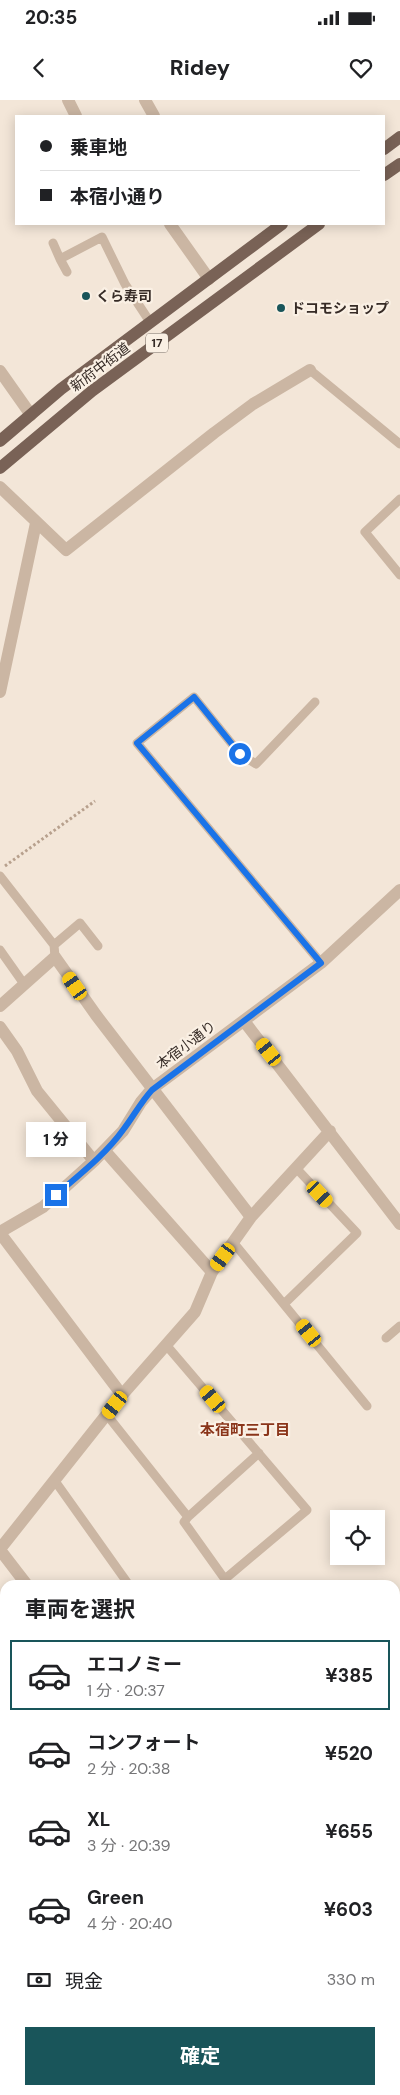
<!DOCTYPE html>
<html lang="ja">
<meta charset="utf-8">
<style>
:root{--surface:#fff;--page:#f2f2f2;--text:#202124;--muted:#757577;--line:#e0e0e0;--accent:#19555a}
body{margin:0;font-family:"DM Sans","Noto Sans JP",sans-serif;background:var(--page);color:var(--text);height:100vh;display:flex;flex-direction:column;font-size:19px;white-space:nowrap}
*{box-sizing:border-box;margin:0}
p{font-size:16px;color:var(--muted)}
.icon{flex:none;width:28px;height:28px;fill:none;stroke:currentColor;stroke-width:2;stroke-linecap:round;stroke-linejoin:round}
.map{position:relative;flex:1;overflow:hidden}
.drawer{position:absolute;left:0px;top:1480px;width:400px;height:515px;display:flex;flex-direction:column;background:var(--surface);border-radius:15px 15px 0 0;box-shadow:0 2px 12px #0003}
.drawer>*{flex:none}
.hud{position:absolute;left:15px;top:15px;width:370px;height:110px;border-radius:0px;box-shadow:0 2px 12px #0003;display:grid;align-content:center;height:110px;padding:0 25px;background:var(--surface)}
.tools{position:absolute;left:330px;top:1410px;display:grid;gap:10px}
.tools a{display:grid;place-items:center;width:55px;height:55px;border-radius:0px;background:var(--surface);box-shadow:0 2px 12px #0003;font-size:25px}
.end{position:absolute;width:22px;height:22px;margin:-11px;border:6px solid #1a73e8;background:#fff;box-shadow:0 0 0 2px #fff}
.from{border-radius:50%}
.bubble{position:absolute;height:35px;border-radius:0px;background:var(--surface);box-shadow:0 2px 12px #0003;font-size:16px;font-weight:700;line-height:35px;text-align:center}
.car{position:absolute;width:15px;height:30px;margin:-15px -8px;border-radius:6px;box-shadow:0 0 4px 1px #0007;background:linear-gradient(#f5c518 24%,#345 0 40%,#f5c518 0 76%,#345 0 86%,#f5c518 0)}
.hud b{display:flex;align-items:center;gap:18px;height:48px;font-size:19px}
.hud b+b{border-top:1px solid var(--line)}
.hud i{width:12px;height:12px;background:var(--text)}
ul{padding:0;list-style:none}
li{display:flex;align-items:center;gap:15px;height:70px;margin:0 10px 8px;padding:0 15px;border:2px solid transparent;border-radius:0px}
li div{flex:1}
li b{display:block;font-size:19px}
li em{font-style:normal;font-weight:700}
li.selected{border-color:var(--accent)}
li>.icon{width:45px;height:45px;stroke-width:1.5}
h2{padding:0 25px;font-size:22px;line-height:60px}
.pay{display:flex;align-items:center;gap:12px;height:55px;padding:0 25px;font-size:19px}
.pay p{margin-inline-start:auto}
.action{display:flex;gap:10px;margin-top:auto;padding:10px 25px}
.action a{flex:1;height:58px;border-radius:0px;background:var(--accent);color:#fff;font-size:20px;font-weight:700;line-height:58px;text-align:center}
.status{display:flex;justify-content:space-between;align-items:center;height:35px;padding:0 25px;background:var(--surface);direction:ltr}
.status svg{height:14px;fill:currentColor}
header{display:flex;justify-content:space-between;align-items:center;height:65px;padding:0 25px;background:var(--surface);font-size:22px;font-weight:700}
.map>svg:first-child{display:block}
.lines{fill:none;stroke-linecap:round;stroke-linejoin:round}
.path{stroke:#b7a08d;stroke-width:3;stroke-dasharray:2.5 2.5;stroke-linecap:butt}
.lane{stroke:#cbb6a3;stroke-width:9}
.street{stroke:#cbb6a3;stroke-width:12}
.primary{stroke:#796256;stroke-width:12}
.route{stroke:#1a73e8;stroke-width:6}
.poi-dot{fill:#19555a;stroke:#faf0e4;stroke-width:2}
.labels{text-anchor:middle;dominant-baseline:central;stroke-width:4.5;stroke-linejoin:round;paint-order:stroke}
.shield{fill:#faf0e4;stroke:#71665f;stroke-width:1}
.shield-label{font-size:12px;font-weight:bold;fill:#362b26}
.poi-label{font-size:14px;font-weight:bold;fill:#362b26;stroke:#faf0e4;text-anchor:start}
.street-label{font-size:14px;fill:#362b26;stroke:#faf0e4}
.neighbourhood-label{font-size:15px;font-weight:bold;fill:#8a351a;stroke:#faf0e4}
</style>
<div class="status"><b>20:35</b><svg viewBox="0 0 49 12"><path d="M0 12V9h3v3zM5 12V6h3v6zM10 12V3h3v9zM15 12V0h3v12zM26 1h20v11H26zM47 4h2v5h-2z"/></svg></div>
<header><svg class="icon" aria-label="back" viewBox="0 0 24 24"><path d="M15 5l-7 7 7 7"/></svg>Ridey<svg class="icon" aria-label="heart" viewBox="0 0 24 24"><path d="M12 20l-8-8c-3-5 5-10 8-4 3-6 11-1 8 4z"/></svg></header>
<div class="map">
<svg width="400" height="1995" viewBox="0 0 400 1995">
<rect width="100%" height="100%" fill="#f3e6d8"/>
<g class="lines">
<!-- path -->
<path class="path" d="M5,766L95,701"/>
<!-- lane -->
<path class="lane" d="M53,143L60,159L102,137L125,184L150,222
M60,159L67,172
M310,270L400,344
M400,399L365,432L400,475
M315,602L256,664L240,654L194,597L137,643L321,863
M0,776L54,845L55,857
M54,845L80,823L98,846
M0,850L24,884
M233,1142L367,1306
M285,1203L357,1133L296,1068
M386,1238L400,1226
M167,1246L307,1410L225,1479
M107,1315L188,1417L184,1422L229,1485
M55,1381L129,1485
M188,1417L259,1353
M0,1571L5,1578
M0,1719L5,1726"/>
<!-- street -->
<path class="street" d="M68,0L76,16
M145,0L154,16
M170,124L209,179
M0,271L31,315
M0,387L66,450L214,333L253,304L310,270
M0,592L36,423
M0,906L55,857L96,915L251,1117
M244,921L400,1124
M0,927L17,951L37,991L94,1061
M105,1051L212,1172
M0,1132L43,1107L94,1061L123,1031L141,1002L152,989L321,863L400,790
M0,1133L122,1295
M0,1449L122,1295L195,1212L212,1172L251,1117L330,1031
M0,1450L27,1485
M395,1615L400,1612
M395,1657L400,1662
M0,1826L5,1824
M395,1897L400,1902
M256,1990L260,1995
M393,1995L400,1988"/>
<!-- primary -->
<path class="primary" d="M384,49L400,37
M384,75L400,64
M0,341L61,289L282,124
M0,368L92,291L319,124"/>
</g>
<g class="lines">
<!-- route -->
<path class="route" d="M56,1095C79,1075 105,1055 123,1030C133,1017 141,1002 152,990L321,863L137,643L194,597L240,654"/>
</g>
<!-- markers -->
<g class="poi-dot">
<circle cx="86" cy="196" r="5"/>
<circle cx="281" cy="208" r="5"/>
</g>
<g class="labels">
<!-- shield labels -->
<rect class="shield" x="146" y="233.5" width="22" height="19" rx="4"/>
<g class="shield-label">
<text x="157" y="243">17</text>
</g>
<!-- poi labels -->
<g class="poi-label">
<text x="96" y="196">くら寿司</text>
<text x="291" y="208">ドコモショップ</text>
</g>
<!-- street labels -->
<g class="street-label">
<text transform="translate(100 267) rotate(-37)">新府中街道</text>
<text transform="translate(186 945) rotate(-37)">本宿小通り</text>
</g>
<!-- neighbourhood labels -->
<g class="neighbourhood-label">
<text x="245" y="1330">本宿町三丁目</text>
</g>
</g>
</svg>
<div class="tools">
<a><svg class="icon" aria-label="locate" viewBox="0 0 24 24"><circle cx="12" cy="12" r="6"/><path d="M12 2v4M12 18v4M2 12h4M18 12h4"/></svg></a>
</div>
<i class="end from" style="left:240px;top:654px"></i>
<i class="end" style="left:56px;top:1095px"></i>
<div class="bubble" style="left:26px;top:1022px;width:60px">1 分</div>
<i class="car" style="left:75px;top:886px;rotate:325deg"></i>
<i class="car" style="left:269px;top:952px;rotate:322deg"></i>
<i class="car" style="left:320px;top:1094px;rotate:137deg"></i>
<i class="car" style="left:223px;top:1157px;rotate:216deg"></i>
<i class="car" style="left:309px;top:1233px;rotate:321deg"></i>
<i class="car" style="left:213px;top:1299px;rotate:320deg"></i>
<i class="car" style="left:115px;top:1305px;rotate:218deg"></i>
<div class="hud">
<b><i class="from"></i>乗車地</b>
<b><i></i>本宿小通り</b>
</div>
<section class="drawer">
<h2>車両を選択</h2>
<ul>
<li class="selected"><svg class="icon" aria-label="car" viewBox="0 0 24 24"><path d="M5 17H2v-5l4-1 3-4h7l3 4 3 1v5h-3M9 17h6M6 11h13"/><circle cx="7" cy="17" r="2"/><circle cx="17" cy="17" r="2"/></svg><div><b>エコノミー</b><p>1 分 · 20:37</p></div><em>¥385</em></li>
<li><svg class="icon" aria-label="car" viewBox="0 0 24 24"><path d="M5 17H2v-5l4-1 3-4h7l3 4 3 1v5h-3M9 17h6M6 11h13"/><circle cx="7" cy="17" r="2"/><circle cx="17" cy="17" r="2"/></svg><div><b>コンフォート</b><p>2 分 · 20:38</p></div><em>¥520</em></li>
<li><svg class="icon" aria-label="car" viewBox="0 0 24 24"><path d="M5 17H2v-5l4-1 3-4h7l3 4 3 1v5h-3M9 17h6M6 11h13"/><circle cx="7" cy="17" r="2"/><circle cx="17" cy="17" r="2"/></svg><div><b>XL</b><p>3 分 · 20:39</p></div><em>¥655</em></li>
<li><svg class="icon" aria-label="car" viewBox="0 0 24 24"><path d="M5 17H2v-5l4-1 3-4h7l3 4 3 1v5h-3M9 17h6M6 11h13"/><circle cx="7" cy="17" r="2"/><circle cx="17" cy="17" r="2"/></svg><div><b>Green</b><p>4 分 · 20:40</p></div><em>¥603</em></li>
</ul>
<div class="pay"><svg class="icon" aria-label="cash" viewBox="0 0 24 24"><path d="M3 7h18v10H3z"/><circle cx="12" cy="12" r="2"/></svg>現金<p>330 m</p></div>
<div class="action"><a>確定</a></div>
</section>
</div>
